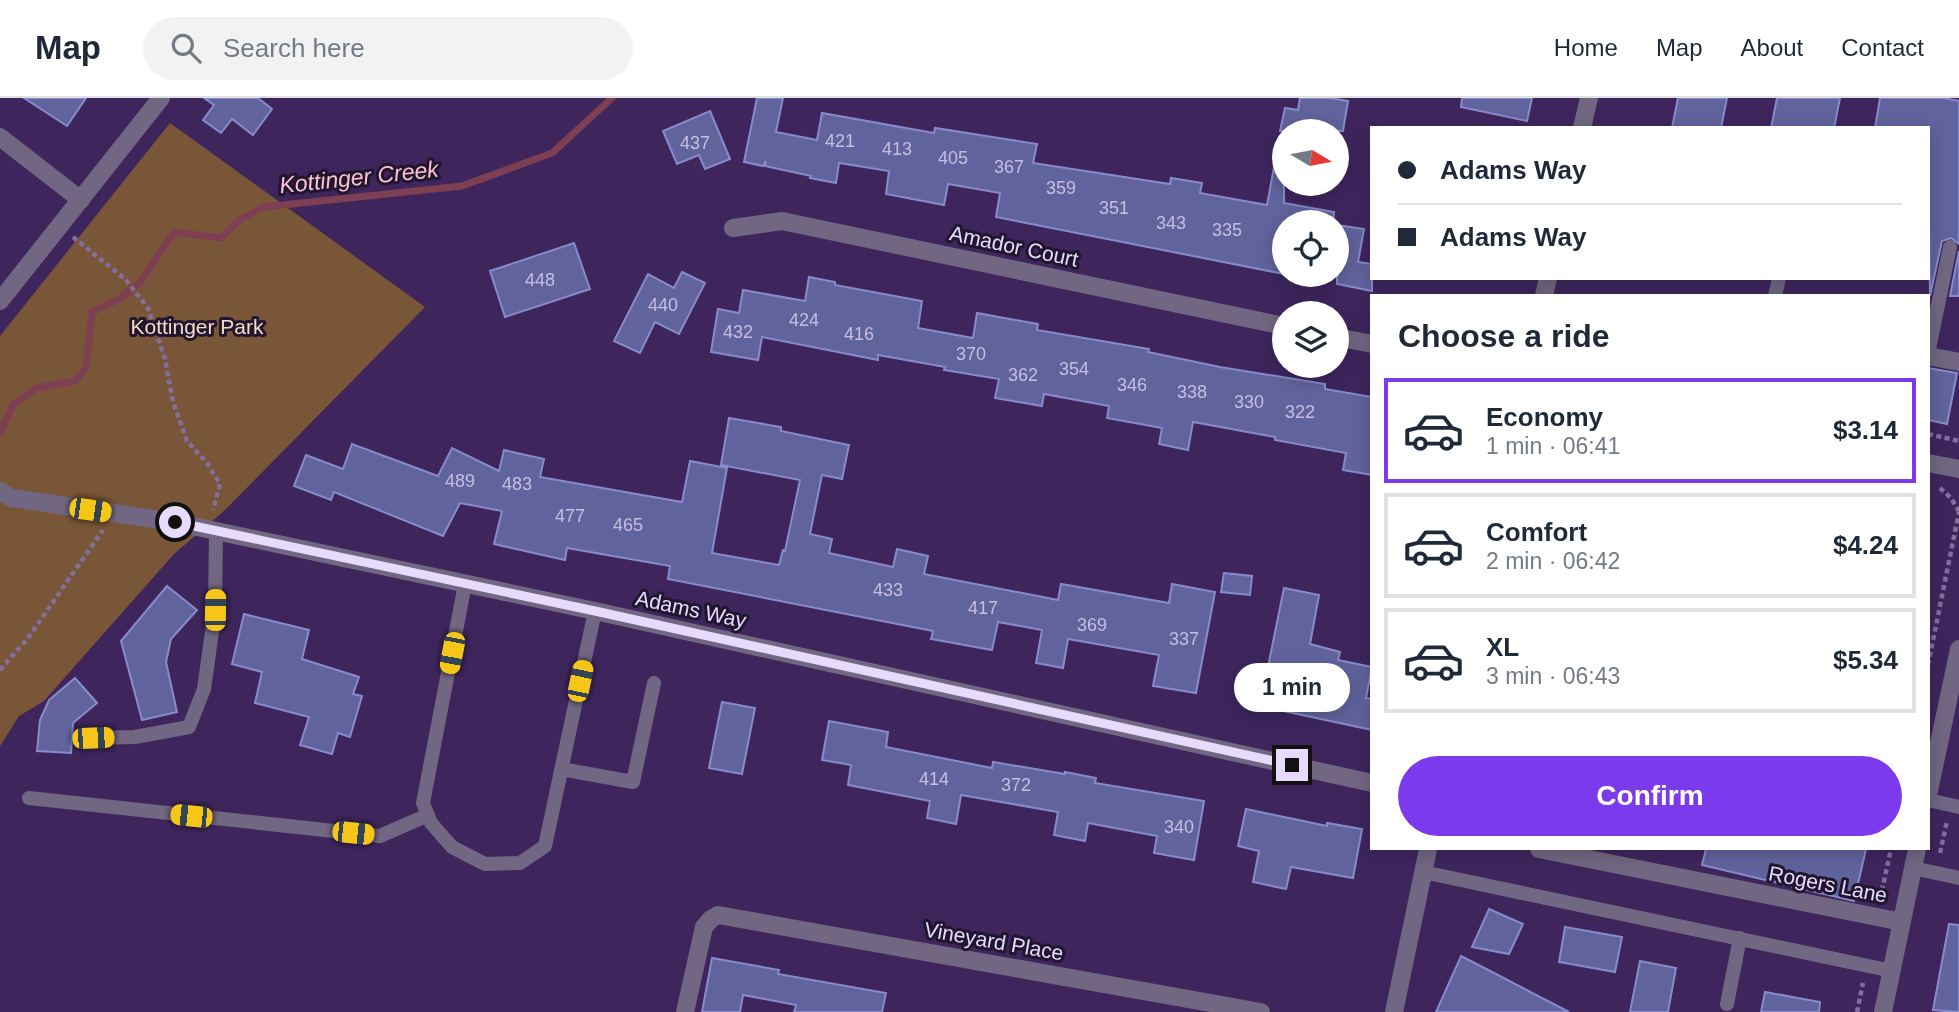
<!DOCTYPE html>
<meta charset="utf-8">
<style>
:root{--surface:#fff;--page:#f2f2f3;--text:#1f2937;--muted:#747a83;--line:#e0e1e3;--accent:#7c3aed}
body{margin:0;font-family:Arial,sans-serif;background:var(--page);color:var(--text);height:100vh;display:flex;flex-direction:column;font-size:26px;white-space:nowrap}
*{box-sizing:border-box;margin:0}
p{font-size:23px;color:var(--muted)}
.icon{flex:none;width:38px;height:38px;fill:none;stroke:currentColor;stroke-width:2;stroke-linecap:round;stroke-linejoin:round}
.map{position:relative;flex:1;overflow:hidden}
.details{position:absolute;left:1370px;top:196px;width:560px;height:556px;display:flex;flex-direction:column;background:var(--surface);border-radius:0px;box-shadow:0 4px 18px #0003}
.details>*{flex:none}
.guide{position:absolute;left:1370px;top:28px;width:560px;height:154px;border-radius:0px;box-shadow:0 4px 18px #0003;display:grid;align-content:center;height:154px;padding:0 28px;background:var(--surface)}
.needle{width:46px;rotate:100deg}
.controls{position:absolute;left:1272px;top:21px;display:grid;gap:14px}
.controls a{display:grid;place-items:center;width:77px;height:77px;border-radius:50%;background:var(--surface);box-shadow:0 4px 18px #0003;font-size:35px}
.end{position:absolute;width:32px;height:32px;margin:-16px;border:9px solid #e7dbfd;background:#111;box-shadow:0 0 0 4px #111}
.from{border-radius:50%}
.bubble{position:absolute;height:49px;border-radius:24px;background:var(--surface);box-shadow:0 4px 18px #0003;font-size:23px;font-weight:700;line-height:49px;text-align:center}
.car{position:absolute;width:21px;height:42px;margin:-21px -10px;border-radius:9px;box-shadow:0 0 5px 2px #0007;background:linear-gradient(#f5c518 24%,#345 0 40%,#f5c518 0 76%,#345 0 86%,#f5c518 0)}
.guide b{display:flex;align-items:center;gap:24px;height:66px;font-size:26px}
.guide b+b{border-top:2px solid var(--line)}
.guide i{width:18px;height:18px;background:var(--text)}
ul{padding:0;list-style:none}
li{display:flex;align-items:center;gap:21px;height:105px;margin:0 14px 10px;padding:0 14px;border:4px solid var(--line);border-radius:0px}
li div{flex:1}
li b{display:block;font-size:26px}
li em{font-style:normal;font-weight:700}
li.current{border-color:var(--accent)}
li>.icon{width:63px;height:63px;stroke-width:1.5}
h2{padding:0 28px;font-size:32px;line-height:84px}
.action{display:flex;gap:14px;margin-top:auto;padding:14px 28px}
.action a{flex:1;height:80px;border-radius:42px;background:var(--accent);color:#fff;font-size:28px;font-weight:700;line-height:80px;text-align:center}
header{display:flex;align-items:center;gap:42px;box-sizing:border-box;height:98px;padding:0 35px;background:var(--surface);border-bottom:2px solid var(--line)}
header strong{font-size:33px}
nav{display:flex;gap:38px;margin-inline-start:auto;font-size:24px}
.search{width:490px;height:63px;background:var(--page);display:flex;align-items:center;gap:18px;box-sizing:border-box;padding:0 24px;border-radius:38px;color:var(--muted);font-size:26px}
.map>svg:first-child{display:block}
.green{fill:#795637}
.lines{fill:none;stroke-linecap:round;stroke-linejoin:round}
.stream{stroke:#7f3f53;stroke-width:7}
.building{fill:#61639d;stroke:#888bcb;stroke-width:2}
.path{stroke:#826f9d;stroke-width:4.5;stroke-dasharray:5 3.5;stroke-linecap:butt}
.service{stroke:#716782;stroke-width:14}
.minor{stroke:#716782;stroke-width:18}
.tertiary{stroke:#716782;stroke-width:18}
.route{stroke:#e7dbfd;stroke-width:9}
.labels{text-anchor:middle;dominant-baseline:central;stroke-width:6;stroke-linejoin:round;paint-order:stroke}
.number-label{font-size:18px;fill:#c6bde5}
.street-label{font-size:21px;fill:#e7dbfd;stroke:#20162f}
.park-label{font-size:21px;fill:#f8d9c0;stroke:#20162f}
.water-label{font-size:23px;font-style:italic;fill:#fdc0d0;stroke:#20162f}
</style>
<header>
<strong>Map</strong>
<div class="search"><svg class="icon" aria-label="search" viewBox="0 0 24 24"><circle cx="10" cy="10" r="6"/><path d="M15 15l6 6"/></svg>Search here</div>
<nav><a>Home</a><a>Map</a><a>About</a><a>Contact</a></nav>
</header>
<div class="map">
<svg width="1959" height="914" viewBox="0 0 1959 914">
<rect width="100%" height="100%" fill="#3e265d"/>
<!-- green -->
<path class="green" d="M170,25L425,209L224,413L174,456L44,603L19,618L0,648V238Z"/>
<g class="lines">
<!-- stream -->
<path class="stream" d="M0,335L13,307L36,290L75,283L86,269L92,214L121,200L141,183L174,134L221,140L239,122L264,109L462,88L552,55L612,0"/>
</g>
<!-- building -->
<path class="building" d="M24,0H86L67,28Z
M204,0H258L272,11L253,37L232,21L221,35L203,22L214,7Z
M757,0H783L776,34L817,42L822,15L934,35L935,30L1037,46L1033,65L1170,86L1171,80L1202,85L1200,95L1267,107L1274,69L1284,70V105L1334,114L1333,124H1284V176L996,119L1000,95L948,86L944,107L886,96L889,73L839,65L836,85L810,80L811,78L765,68L766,63L763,68L744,64Z
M1300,0H1330L1348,3L1343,33H1280L1285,10L1298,12Z
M1462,0H1532L1527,23L1461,9Z
M1678,0H1727L1721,30H1672Z
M1777,0H1840L1834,30H1771Z
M1880,0H1944L1959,3V146L1951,140L1942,143L1930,198L1928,30H1875Z
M710,13L730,61L705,71L699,57L677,66L663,33Z
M1337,127L1364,131L1358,164L1372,166V193L1337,186Z
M574,145L590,191L505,219L490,173Z
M1959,153V198H1950Z
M682,174L705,185L679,236L655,224L640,255L614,243L648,176L674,190Z
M809,179L835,184V187L922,203L918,230L973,240L977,215L1038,226L1037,232L1149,251L1148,254L1220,269L1325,286V291L1372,299V377L1343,372L1346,355L1275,342V339L1193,324L1188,352L1159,346L1162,330L1107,320L1109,308L1044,296L1042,308L995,300L999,281L944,272L945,269L878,257V262L762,239L758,262L711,254L718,211L739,215L743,192L805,203Z
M1928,270L1957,275L1947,326L1928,322Z
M729,320L781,329V333L849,347L842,381L822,377L810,436L832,441L829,455L893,469L897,451L928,458L924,476L1058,502L1061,486L1169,505L1172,486L1215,494L1196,595L1153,588L1159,557L1068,541L1063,570L1036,565L1042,532L998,524L992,552L931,541L933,533L668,481L670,468L567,450L565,462L494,446L502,413L460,405L443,438L334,394L331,402L294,388L306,357L343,371L352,346L438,378L452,350L499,373L504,352L544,361L540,379L682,404L690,363L727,370L712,455L779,467L783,452L785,453L800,382L721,367Z
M1224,475L1252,478L1250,497L1221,494Z
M167,488L197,512L171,541L166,564L177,614L142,622L121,543Z
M1284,490L1319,497L1310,546L1340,554L1338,562L1372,569L1366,600L1372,601V632L1260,608Z
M244,516L309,532L302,561L359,579L353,596L362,598L350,639L338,635L332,656L300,647L309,619L255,605L262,574L232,566Z
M75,580L97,605L73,625L71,655L37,653L40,622L49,602Z
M722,604L755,610L742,676L709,670Z
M829,623L888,634L886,649L992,670L993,664L1065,676V674L1096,680L1095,685L1204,703L1194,762L1154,755L1157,738L1088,725L1085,743L1054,737L1058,714L961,697L956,726L927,720L930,703L848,687L851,667L822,662Z
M1246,711L1327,728V725L1362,731L1353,780L1291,769L1286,791L1253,784L1259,753L1238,748Z
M1706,751H1866L1854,803L1702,767Z
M1489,811L1523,826L1509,856L1472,849Z
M1949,826L1959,827V914L1933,912Z
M1565,829L1622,839L1615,874L1559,864Z
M1461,858L1496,876L1569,914H1436Z
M712,860L779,872L778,876L886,895L882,914H794L796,907L743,897L740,914H702Z
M1640,863L1676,870L1668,914H1630Z
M1765,894L1820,904L1819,914H1761Z"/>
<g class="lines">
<!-- path -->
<path class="path" d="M73,139L125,181L148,210L165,261L173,304L187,343L207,365L220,386L213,412
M1928,336L1959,343
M1940,390L1951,400L1959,413
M1928,567L1959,414
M0,572L28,540L103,432
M1940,755L1947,723
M1880,801L1891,751
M1857,914L1863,885"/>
<!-- service -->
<path class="service" d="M1775,198L1779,180
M1928,255L1950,149
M465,486L423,705L431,725L452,749L485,766L520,765L545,748L595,513
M93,640L135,639L189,629L204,591L215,512L216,433
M561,671L633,684L654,585
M29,700L380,738L428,717
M1928,702L1959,709
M1913,770L1959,780
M1423,774L1892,873
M1727,906L1740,840"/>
<!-- minor -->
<path class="minor" d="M0,39L81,102
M733,130L782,123L1284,228
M0,203L161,0
M1337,239L1372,246
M1928,258L1959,264
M1928,365L1959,371
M0,393L11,400L175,424L216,433L595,513L1372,685
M1928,697L1959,551
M1539,751L1902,824
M685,914L704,829L711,821L718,817L1261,914
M1883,914L1917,751"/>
<!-- tertiary -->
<path class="tertiary" d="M1582,30L1589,0
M1544,198L1548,180
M1394,914L1428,751"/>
</g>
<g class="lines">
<!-- route -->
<path class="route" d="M175,424L595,513L1292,667"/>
</g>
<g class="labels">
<!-- number labels -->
<g class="number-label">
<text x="840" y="43">421</text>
<text x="695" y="45">437</text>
<text x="897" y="51">413</text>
<text x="953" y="60">405</text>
<text x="1009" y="69">367</text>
<text x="1061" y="90">359</text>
<text x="1114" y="110">351</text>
<text x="1171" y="125">343</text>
<text x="1227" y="132">335</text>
<text x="540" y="182">448</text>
<text x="663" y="207">440</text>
<text x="804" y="222">424</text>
<text x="738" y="234">432</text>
<text x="859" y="236">416</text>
<text x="971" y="256">370</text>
<text x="1074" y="271">354</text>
<text x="1023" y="277">362</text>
<text x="1132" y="287">346</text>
<text x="1192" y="294">338</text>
<text x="1249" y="304">330</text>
<text x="1300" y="314">322</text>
<text x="460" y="383">489</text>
<text x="517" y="386">483</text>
<text x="570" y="418">477</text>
<text x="628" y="427">465</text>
<text x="888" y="492">433</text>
<text x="983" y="510">417</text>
<text x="1092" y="527">369</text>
<text x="1184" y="541">337</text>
<text x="934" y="681">414</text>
<text x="1016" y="687">372</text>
<text x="1179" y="729">340</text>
</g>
<!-- street labels -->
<g class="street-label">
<text transform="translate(1014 148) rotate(12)">Amador Court</text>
<text transform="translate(691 511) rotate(12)">Adams Way</text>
<text transform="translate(1828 786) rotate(11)">Rogers Lane</text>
<text transform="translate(994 843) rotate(10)">Vineyard Place</text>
</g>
<!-- park labels -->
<g class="park-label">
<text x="197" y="228">Kottinger Park</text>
</g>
<!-- water labels -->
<g class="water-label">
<text transform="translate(359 79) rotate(-6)">Kottinger Creek</text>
</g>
</g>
</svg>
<div class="controls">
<a><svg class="needle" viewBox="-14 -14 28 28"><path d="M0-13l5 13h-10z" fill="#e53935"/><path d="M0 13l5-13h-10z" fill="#747a83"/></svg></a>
<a><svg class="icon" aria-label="locate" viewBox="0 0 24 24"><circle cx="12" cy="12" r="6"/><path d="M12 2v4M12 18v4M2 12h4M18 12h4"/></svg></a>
<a><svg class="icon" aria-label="layers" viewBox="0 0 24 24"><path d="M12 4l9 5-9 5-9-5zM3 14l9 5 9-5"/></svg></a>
</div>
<i class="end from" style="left:175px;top:424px"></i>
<i class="end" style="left:1292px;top:667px"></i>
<div class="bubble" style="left:1234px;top:565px;width:116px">1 min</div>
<i class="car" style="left:90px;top:412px;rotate:98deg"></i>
<i class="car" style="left:215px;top:512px;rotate:1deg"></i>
<i class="car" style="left:452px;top:555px;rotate:191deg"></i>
<i class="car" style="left:580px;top:583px;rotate:12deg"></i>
<i class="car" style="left:93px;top:640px;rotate:88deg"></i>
<i class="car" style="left:191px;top:718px;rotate:276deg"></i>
<i class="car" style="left:353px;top:735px;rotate:96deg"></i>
<div class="guide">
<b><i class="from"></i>Adams Way</b>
<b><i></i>Adams Way</b>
</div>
<section class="details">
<h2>Choose a ride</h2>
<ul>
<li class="current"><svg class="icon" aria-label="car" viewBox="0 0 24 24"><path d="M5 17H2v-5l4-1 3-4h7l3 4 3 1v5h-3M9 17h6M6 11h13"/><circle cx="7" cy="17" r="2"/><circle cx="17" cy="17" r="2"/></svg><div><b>Economy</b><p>1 min · 06:41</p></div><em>$3.14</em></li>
<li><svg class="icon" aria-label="car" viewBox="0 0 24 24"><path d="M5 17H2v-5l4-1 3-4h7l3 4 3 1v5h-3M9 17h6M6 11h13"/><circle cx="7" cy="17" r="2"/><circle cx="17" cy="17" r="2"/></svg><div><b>Comfort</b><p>2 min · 06:42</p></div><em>$4.24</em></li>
<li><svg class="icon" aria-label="car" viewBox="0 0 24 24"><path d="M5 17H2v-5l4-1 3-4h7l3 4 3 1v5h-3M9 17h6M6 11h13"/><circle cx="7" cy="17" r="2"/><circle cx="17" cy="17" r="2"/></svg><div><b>XL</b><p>3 min · 06:43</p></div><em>$5.34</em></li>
</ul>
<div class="action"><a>Confirm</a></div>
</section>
</div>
